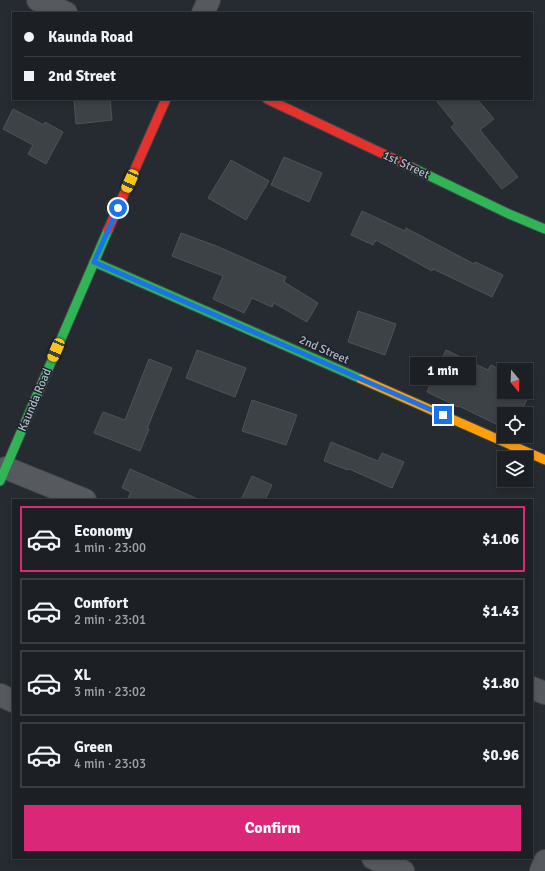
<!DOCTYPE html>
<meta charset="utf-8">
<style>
:root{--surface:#1c2025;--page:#292d32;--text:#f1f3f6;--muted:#a0a3a7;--line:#3a3e42;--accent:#db2777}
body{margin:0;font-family:Signika,sans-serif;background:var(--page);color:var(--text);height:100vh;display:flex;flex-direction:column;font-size:15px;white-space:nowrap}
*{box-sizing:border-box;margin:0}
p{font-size:13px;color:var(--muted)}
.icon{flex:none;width:22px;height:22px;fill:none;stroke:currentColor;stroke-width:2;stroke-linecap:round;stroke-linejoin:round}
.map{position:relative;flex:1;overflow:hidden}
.details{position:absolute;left:12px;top:499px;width:521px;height:360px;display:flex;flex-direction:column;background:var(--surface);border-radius:0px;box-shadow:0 2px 6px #0003,0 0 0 1px var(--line)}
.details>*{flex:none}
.banner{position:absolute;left:12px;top:12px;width:521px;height:88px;border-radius:0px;box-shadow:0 2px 6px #0003,0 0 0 1px var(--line);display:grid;align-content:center;height:88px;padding:0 12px;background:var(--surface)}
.needle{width:26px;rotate:161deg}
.tools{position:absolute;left:497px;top:363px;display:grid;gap:8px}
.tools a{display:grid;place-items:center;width:36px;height:36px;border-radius:0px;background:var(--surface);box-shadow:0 2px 6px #0003,0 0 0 1px var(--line);font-size:20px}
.end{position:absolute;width:18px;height:18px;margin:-9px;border:5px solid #1a73e8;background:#fff;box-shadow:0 0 0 2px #fff}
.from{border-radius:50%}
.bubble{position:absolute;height:28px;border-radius:0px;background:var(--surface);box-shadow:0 2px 6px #0003,0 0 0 1px var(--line);font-size:13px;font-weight:700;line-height:28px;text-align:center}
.car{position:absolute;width:12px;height:24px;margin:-12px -6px;border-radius:5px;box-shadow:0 0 3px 1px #0007;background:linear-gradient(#f5c518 24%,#345 0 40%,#f5c518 0 76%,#345 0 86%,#f5c518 0)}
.banner b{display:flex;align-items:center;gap:14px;height:38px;font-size:15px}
.banner b+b{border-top:1px solid var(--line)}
.banner i{width:10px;height:10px;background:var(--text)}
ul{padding:7px 0 0;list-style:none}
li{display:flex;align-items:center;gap:12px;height:66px;margin:0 8px 6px;padding:0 4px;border:2px solid var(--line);border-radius:0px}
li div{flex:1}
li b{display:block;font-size:15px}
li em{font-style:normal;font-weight:700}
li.on{border-color:var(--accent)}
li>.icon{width:36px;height:36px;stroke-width:1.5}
.primary-button{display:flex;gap:8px;margin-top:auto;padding:8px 12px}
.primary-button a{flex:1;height:46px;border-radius:0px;background:var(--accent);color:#fff;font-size:16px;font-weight:700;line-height:46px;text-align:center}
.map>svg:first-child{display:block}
.building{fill:#3d4246;stroke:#4e5359}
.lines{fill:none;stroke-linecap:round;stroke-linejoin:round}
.street-casing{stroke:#42464a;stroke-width:24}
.fast-casing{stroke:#41464b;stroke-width:11}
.slow-casing{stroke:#41464b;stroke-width:11}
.jam-casing{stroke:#41464b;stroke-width:11}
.street{stroke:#565a5f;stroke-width:22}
.fast{stroke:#30b455;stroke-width:9}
.slow{stroke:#ff9f0a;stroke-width:9}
.jam{stroke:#e5322d;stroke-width:9}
.route{stroke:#1a73e8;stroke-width:5}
.labels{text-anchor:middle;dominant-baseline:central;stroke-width:3;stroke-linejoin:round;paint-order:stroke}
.street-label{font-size:12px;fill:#b0b8c3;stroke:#1b222b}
</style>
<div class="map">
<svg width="545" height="871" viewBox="0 0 545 871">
<rect width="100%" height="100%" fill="#262b31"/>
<!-- building -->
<path class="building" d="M74,99H110L112,120L76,124Z
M435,99H477L494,119L480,130L518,177L502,189L451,127L455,124Z
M13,109L44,125L45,122L63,132L46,164L28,154L33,145L3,129Z
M284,157L322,173L309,202L271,185Z
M231,160L269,181L246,220L208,198Z
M362,211L405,231L406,228L474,264L475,262L503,275L492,297L433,269L432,271L376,240L373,245L351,235Z
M181,233L219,247L286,277L284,282L318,303L307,322L274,303L272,307L252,298L244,313L213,299L223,276L172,256Z
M358,311L396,324L385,355L348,342Z
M197,350L246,368L235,397L186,378Z
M446,350L488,370L491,365L504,371V392H526V382L534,385L520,414H504V428L459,406L458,407L427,392Z
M149,359L172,368L147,429H149L140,451L94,433L103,412L125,420Z
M252,400L297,415L286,445L242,431Z
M331,442L378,461L382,453L404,462L392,488L349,469L348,470L324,461Z
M130,469L200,500H127L131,492L122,488Z
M252,476L272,485L265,500H241Z"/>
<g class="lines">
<defs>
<path id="street" d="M38,0L66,13
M203,13L209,0
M6,468L85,500
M532,688L545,693
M0,695L13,701
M373,858L403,871
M541,871L545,861"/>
<path id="fast" d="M411,167L509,214L545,229
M94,262L361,379
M0,481L108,230"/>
<path id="slow" d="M361,379L545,460"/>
<path id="jam" d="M267,99L411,167
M108,230L166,99"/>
</defs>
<!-- street casing -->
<use href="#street" class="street-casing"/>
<!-- fast casing -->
<use href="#fast" class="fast-casing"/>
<!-- slow casing -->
<use href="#slow" class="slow-casing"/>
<!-- jam casing -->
<use href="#jam" class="jam-casing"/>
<!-- street -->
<use href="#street" class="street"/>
<!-- fast -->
<use href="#fast" class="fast"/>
<!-- slow -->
<use href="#slow" class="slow"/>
<!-- jam -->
<use href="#jam" class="jam"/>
</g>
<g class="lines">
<!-- route -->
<path class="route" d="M118,208L94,262L443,415"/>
</g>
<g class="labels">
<!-- street labels -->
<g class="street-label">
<text transform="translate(406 165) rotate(25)">1st Street</text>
<text transform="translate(324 350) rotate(24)">2nd Street</text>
<text transform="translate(35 400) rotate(-67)">Kaunda Road</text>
</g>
</g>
</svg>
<div class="tools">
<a><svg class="needle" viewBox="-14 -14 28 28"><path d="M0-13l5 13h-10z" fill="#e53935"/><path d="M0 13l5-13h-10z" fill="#a0a3a7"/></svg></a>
<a><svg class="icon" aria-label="locate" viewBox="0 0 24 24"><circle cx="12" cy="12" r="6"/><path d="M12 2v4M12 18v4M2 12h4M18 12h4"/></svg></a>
<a><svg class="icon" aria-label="layers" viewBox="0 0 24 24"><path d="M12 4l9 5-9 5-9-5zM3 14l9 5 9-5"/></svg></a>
</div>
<i class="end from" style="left:118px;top:208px"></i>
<i class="end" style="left:443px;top:415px"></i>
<div class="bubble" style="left:410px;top:357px;width:66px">1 min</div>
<i class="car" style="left:130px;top:181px;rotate:204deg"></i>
<i class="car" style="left:56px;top:350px;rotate:203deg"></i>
<div class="banner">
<b><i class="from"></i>Kaunda Road</b>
<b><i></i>2nd Street</b>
</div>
<section class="details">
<ul>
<li class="on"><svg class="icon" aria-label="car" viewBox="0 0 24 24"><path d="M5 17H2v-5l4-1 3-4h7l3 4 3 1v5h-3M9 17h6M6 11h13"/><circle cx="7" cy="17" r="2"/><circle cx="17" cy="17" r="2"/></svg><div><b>Economy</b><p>1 min · 23:00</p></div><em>$1.06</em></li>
<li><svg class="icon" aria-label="car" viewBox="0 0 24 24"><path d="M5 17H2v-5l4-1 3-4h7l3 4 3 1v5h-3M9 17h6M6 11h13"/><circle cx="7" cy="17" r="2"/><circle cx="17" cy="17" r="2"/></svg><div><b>Comfort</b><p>2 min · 23:01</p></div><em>$1.43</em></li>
<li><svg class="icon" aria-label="car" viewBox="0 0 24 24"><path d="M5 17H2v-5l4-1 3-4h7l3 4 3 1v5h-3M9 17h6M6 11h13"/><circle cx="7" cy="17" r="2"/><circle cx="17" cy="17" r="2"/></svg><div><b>XL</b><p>3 min · 23:02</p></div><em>$1.80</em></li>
<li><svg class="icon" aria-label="car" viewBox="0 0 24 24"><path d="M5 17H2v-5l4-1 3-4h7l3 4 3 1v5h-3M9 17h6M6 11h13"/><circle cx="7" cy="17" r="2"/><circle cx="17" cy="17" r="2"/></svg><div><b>Green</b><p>4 min · 23:03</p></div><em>$0.96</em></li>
</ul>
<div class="primary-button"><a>Confirm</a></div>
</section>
</div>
